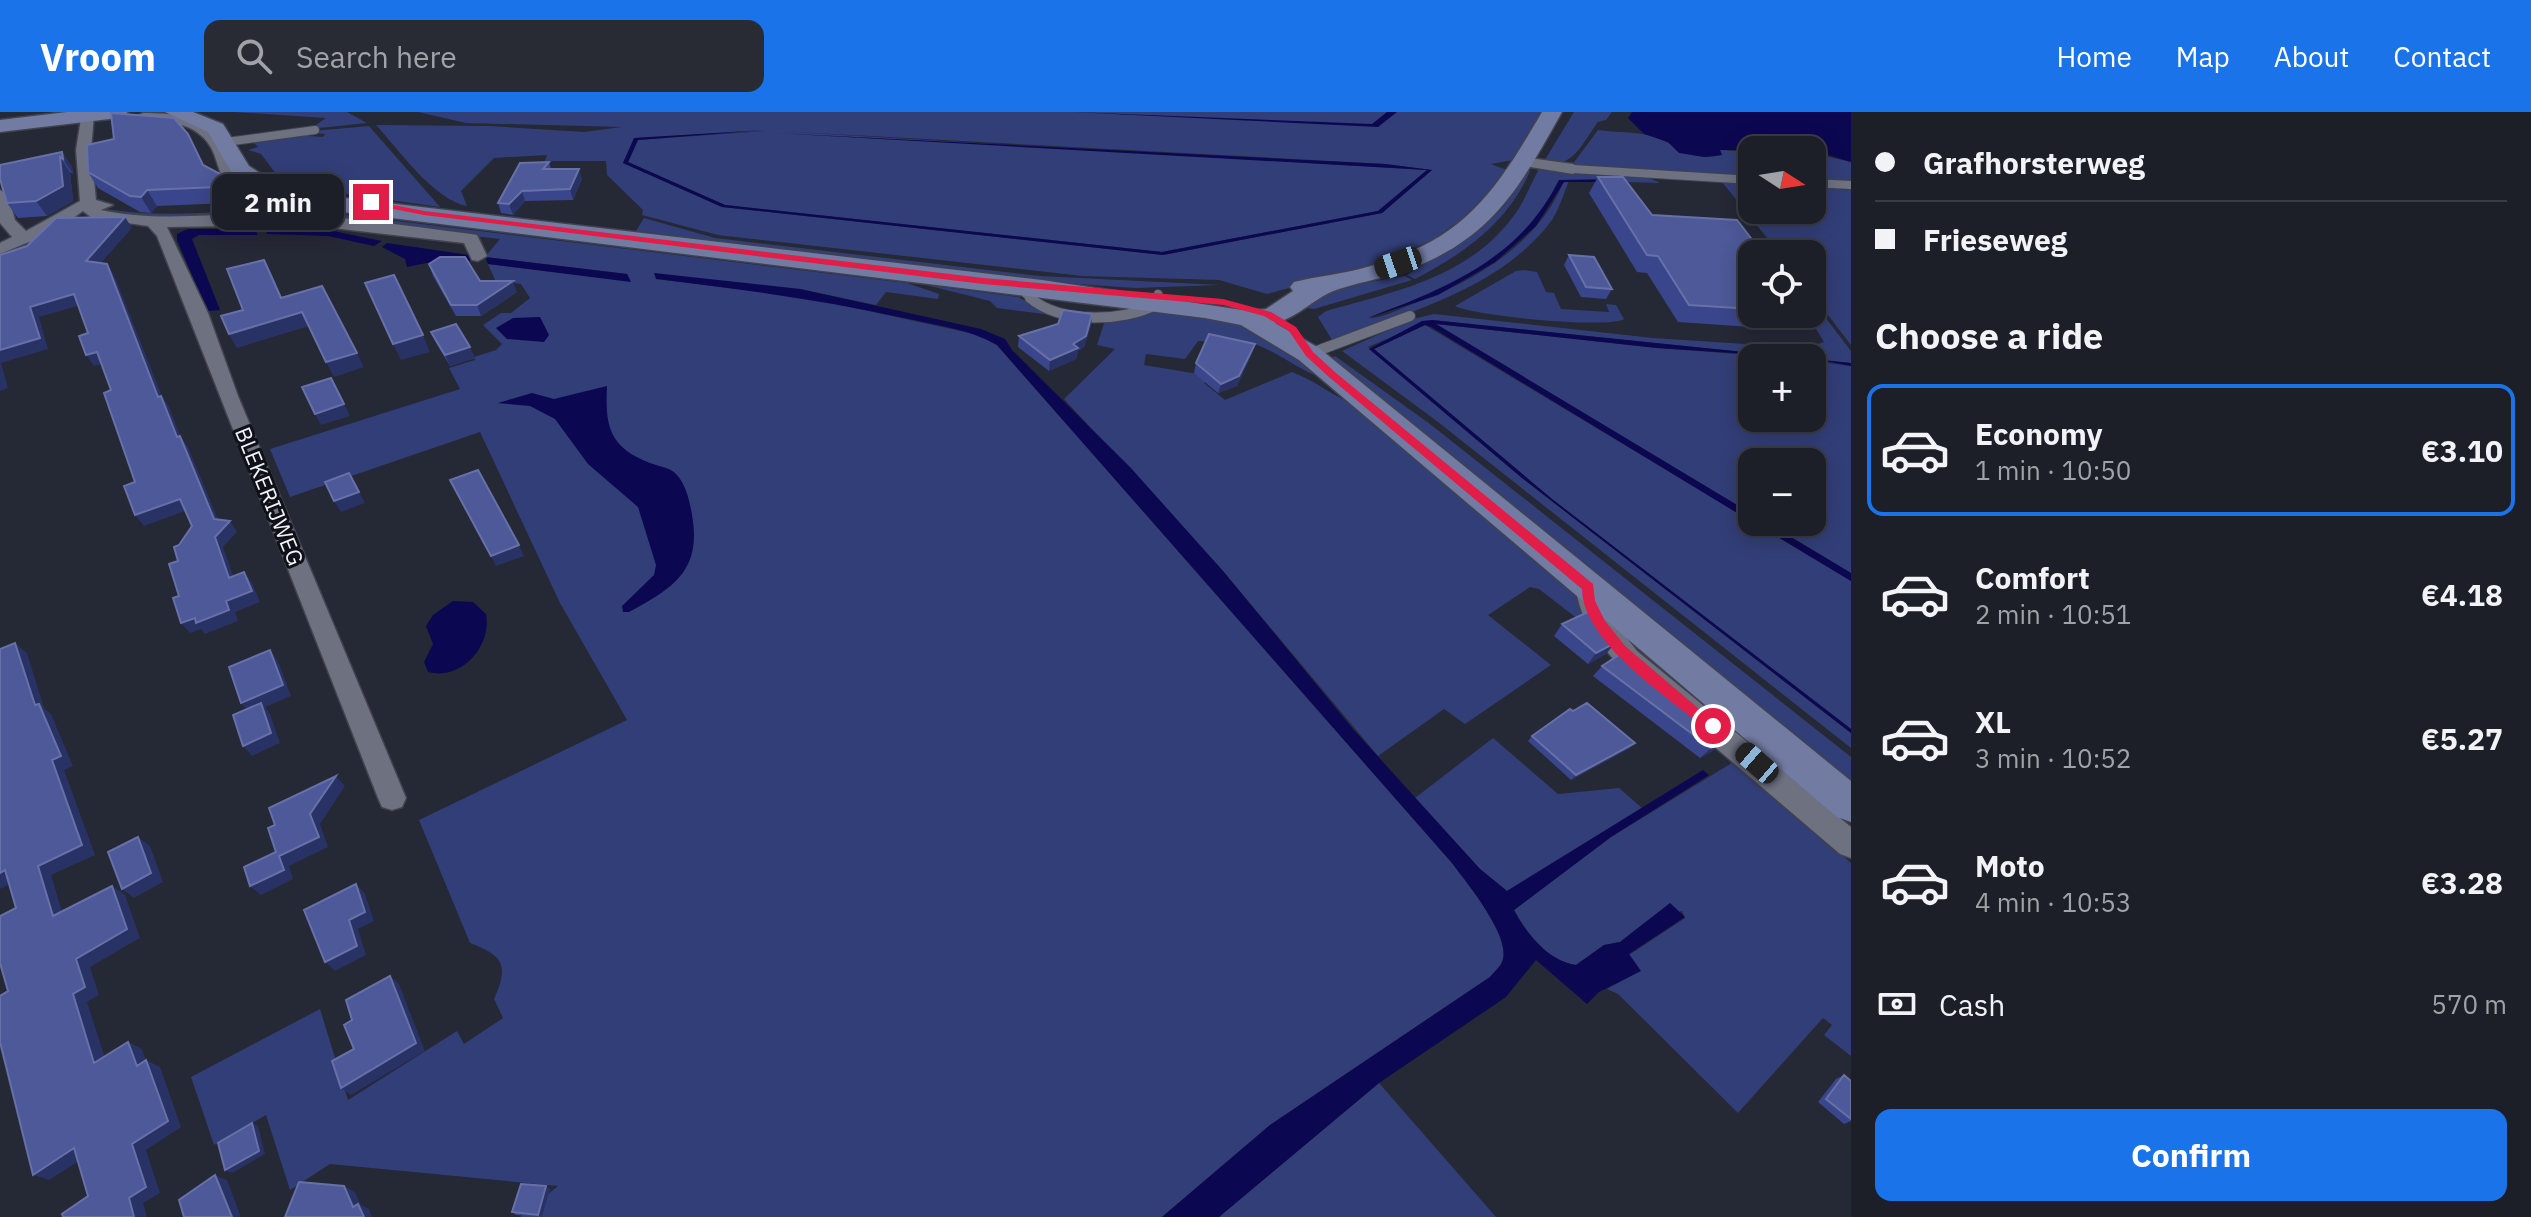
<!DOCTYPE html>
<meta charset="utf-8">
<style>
:root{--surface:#1c1e28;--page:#292b34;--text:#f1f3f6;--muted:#a0a2a8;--line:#3a3c45;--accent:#1a73e8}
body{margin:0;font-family:"IBM Plex Sans",sans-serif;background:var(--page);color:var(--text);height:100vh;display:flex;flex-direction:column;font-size:30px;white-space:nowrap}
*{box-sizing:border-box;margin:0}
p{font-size:26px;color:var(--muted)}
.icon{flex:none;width:44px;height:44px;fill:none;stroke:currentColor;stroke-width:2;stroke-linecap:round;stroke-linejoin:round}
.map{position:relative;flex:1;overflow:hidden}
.details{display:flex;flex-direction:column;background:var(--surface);width:680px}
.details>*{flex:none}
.hud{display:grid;align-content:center;height:176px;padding:0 24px;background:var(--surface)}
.needle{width:52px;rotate:102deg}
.tools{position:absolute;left:1738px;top:24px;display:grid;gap:16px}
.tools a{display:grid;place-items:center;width:88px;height:88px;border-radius:16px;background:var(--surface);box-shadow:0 4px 20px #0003,0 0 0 2px var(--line);font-size:40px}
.end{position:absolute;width:36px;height:36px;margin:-18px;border:10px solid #e11d48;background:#fff;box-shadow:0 0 0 4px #fff}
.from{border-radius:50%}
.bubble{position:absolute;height:56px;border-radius:16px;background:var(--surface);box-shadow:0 4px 20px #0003,0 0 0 2px var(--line);font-size:26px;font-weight:700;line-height:56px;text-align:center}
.car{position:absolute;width:24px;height:48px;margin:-24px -12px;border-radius:10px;box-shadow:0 0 6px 2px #0007;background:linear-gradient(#222 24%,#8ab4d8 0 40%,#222 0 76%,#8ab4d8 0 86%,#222 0)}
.hud b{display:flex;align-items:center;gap:28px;height:76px;font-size:30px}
.hud b+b{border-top:2px solid var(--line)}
.hud i{width:20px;height:20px;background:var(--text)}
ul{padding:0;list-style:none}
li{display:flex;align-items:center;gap:24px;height:132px;margin:0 16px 12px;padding:0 8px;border:4px solid transparent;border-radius:16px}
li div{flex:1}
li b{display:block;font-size:30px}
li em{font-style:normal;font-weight:700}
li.current{border-color:var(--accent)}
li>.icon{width:72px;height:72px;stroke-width:1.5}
h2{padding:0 24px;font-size:36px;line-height:96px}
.pay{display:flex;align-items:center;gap:20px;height:88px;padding:0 24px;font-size:30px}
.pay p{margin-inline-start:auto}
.action{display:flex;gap:16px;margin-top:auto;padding:16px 24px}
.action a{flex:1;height:92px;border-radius:16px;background:var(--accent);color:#fff;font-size:32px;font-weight:700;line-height:92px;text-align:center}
header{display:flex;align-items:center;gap:48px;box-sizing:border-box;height:112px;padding:0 40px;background:var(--accent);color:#fff}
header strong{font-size:38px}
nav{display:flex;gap:44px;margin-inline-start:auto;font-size:28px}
.search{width:560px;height:72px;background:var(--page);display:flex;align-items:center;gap:20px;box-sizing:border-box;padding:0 28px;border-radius:16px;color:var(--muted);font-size:30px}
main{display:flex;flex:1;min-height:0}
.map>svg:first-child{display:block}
.green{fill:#323e77;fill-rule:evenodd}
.water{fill:#0c0751}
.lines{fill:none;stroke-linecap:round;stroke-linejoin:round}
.lane-far1-casing{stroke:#40434d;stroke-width:10}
.lane-casing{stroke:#40434d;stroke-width:12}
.street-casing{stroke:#40434d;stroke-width:3}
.secondary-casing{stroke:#40434d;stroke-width:3}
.lane-far1{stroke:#6d7180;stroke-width:8}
.lane{stroke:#6d7180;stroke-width:10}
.street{fill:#6d7180;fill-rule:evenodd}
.secondary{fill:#727ba2;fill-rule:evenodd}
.wall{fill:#3a468b}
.shaded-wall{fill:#293264}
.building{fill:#4d5998;stroke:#6771a7;stroke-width:2}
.route{fill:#e11d48}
.labels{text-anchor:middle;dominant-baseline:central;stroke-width:6;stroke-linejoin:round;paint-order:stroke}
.street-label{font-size:22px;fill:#f0f3fc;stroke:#101117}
</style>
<header>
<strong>Vroom</strong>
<div class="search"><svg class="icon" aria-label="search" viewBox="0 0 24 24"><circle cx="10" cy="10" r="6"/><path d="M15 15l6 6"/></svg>Search here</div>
<nav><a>Home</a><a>Map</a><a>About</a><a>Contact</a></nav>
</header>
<main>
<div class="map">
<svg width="1851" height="1105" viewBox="0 0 1851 1105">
<rect width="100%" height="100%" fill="#252835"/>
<!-- green -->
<path class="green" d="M234,0H347L367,11L310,17L326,6Z
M418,0H1544L1513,48L1491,52L1507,58L1476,97L1432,128L1378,151L1267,182L1219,168L1082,164L718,123L642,103L643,98L607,63L606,49H545L547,43L494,46L461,79L467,94C434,88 399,38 376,13L490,14L584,20L622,15L466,11ZM764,19L638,28L628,50L725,93L1162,140L1378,99L1427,58L777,19L1385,52L1432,58L1382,101L1163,143L722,95L623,51L635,26Z
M1574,0H1612L1606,8L1598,10C1582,31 1574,57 1543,51Z
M369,14L440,95L303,76L279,66L261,42L248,38L258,35L252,29L280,22L323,25L325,22L302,20Z
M1598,18C1613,20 1628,20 1643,22C1674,27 1686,52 1721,43L1720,38L1752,40V66L1572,53Z
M1812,41L1851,50V72L1812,70Z
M1539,57L1644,64L1661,71L1559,68C1533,120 1491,155 1438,179C1416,189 1391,195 1369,206C1382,206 1397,198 1410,193C1471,171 1537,134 1563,71L1569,69C1564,81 1559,97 1552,108C1502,176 1408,201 1332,228L1318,205L1326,199C1393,180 1467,166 1512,106C1524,91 1530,73 1539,57Z
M1527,59H1530C1508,111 1463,142 1415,167L1407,163L1492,106L1505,93Z
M1722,70L1752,72V98H1812V75L1851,78V233L1812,182V142H1780Z
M289,92L314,99L907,171L939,182L938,187L886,180L876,193L800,177L656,167L804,185L979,223L997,233L1452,751C1466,770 1513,826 1502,850C1500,855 1494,860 1490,865L1270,1013L1162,1105H520L558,1074L330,1052L290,1078L266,1003L214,1033L191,965L320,897L348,988L457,919L464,932L503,906L494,887C509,853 504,844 470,831L419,708L627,608L560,491L480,320L290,385L270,337L460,277L449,256L475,248L474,245L496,238L502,232L483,213L501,201H511L530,186L521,172L495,168L488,152L630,169L627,162L485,145L500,127L343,109L140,106L97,96C160,106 226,102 289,92Z
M644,106L715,126L1040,164L1221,173L1135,176L1034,169L636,119Z
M1524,158L1537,160L1546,180L1554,181L1561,197L1609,200L1606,192L1616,193L1624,207C1609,217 1474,204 1455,194L1516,159Z
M1405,164L1412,168L1314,197L1299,195L1335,176Z
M926,173L1018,185L1052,203L997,196L990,189Z
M1812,188L1851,239V251L1432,208L1368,235L1522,366L1851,621V636L1438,310L1342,239L1413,207L1434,202L1653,226L1806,236L1824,230L1807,202H1812Z
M1162,197L1218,204L1262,218L1322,266C1294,256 1272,234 1242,229C1231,228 1212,230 1198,229L1185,247L1146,242L1144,253L1204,263L1211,268L1204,271L1225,288L1292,260C1316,269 1334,285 1356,293L1578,480L1609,531L1539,477L1530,475L1488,503L1551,553L1465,612L1444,597L1378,644L1223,459L1064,287L1115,237L1097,233L1105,208Z
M1436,212L1657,236L1790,246H1752V306H1812V249L1851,254V461L1766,410H1812V350H1752V402Z
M1425,213L1851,469V617L1552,387L1374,237Z
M1335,244L1430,312L1851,645V678L1331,246Z
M1493,626L1558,682L1619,676L1642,696L1507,779L1480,757L1415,686Z
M1735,649L1851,751V944L1824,923L1832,913L1823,906L1738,1001L1618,882L1607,877L1640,859L1629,843L1685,806L1682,799L1648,808L1620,830L1604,833L1576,853C1547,849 1527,821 1514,798L1611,725Z
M1379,971L1496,1105H1219Z"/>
<!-- water -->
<path class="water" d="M1073,0L1372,12L1387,0H1397L1378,15Z
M1632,0H1851V50L1812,38H1720L1722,43L1705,45L1679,41L1668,30L1644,22L1628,6Z
M764,18L638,28L628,50L725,93L1162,140L1378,99L1427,58L775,21L1385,52L1432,58L1382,101L1163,143L722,95L623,51L634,26Z
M1616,67L1620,70H1564L1536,114L1495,150L1438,183L1368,206C1446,176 1520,147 1559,68Z
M188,117H255L258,123H199L192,127L220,198L207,199L177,128V122Z
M266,117L328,118L382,129L374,134L328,124L267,122Z
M387,131L469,143L471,149L446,147L407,155L405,147L382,135Z
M485,145L627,162L631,170L488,152Z
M654,161L800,177L981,217L1005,227L1012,238L1130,355L1223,459L1353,617L1480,757L1507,779L1703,658L1709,663L1611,725L1514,798C1526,821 1548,849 1576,853L1604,833L1620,830L1670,791L1685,805L1629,842L1641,859L1599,880L1587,892L1536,848L1506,885L1379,971L1219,1105H1162L1270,1013L1490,865C1494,860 1500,855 1502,850C1513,826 1466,770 1452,751L997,233C969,217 936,213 904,206C822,188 739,177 656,167Z
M540,205L549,223L544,230L507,227L496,216L513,206Z
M1432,208L1851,251V254L1812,246L1657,236L1436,212L1752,402V410L1431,215L1425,213L1374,237L1552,387L1851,617V621L1522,366L1369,237L1422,209Z
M607,274C605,314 609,335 650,351C660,355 670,355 677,363C686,373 690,390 692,403C702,459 673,476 629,500H623L622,494L654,463L656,453L638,395L588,352L555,307L530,294L498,291L532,281L554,287Z
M1753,410H1766L1851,461V469Z
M453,489L473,490L486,502C492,534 462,569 428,560L424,550L433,532L426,514L433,503Z"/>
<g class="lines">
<defs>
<path id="lane-far1" d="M226,30L315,18
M1573,57L1752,68
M1812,71L1851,73
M1028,174L1026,182L1033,188
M1157,188L1158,182"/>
<path id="lane" d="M1030,186C1061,212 1124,210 1157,192L1158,186
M1309,242L1410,204"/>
<path id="street" d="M82,0L94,3L91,38L96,88L113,93L101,98C160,111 221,100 280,102C344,104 408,114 471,122L477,123L487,144L478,149L472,148L464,131L306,113L167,115L208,201L238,284L406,686L402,695L392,698L382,695L378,686L157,124L148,114L92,106L83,99L53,120L0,142V131L12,125L0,111V78L8,83L15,108L26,119L80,89L76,38Z
M143,1C173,1 207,3 223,33C229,44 232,57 240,68L289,90C282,96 276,94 267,92C202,76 230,45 198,21C180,7 158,12 138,8L136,5Z
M1523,45L1573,52L1581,57L1573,62L1518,53V47Z
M1588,467L1597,470L1608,502L1637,539L1851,715V746L1840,742L1619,553C1599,531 1579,507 1576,476L1579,470Z"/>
<path id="secondary" d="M67,0H128L118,6L0,20V8Z
M165,0H193L223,12L249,54L268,66L328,84L1042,168L1249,199L1266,197L1293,179L1290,175L1294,170C1318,164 1343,162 1367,155C1464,128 1494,82 1542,0H1562C1522,71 1495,123 1415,155C1390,165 1364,169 1339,177C1316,184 1298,206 1275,211L1319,236L1851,669V710L1837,705L1299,248L1241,213L1205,206L326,98L252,76L233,63L208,20Z"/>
</defs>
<!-- lane-far1 casing -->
<use href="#lane-far1" class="lane-far1-casing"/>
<!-- lane casing -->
<use href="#lane" class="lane-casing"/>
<!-- street casing -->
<use href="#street" class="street-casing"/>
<!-- secondary casing -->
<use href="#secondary" class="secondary-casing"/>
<!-- lane-far1 -->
<use href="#lane-far1" class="lane-far1"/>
<!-- lane -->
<use href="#lane" class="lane"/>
<!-- street -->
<use href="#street" class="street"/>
<!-- secondary -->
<use href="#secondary" class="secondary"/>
</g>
<!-- wall -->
<path class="wall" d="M114,27L204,53L243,74L251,90L157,94L151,101L140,100L98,76L88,60Z
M62,40L72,55L73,62L70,60L73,89L47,104L18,106L7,91Z
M549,50L551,57L582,67L573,88L525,89L513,103L501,101L498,91Z
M1598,65L1652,103L1752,142V202H1806L1794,218L1678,210L1647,161L1637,160L1589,81Z
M1569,143L1612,177L1606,187L1581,185L1564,153Z
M429,152L480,169L517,180L481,204H456L433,164Z
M1092,202L1091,213L1084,235L1078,239L1076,247L1049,259L1018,235L1019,224Z
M431,220L475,246L450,254L436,231Z
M1255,232L1252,241L1237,274L1218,281L1194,261L1196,251Z
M1562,512L1606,542L1588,552L1554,524Z
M1602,554L1714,638L1700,646L1593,564Z
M1532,624L1630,636L1571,668L1528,629Z
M1844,963L1851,969V1009L1844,1012L1818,990L1836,967Z
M546,1074L550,1077L542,1105L516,1103L512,1100Z"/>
<!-- shaded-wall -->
<path class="shaded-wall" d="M62,40L72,55L73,62L63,47Z
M60,45L70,60L73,89L47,104L36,89Z
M579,57L582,67L573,88L570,77Z
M147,78L157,94L151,101L141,85Z
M522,79L525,89L513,103L509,92Z
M125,105L132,116L93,160L86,149Z
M264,148L271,161L289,200L281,186Z
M107,152L114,163L162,284L169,295L185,336L177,325L158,285Z
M513,169L517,180L481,204L477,193Z
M74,182L81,193L39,205L48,237L1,251L8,276L0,279V238L30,195Z
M302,200L309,214L237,236L229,222Z
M1092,202L1091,213L1084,235L1078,239L1076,247L1049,259L1050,248L1073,232Z
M423,223L430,240L401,248L393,232Z
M1255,232L1252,241L1237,274L1218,281L1221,272Z
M470,235L475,246L450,254L445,243Z
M97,240L105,251L94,254L86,243Z
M357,241L364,255L334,265L326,250Z
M331,266L350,304L321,313L315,302Z
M180,324L188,335L222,417L230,409L237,420L223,435L238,477L229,466L215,425L214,407Z
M349,361L365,391L341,400L334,389Z
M180,387L188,398L144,414L135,403Z
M519,433L524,444L496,454L491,444Z
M244,460L252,471L260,490L235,500L238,509L205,522L201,517L190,521L181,511L195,506L226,489Z
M15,531L27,541L44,596L51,602L73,654L64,658L95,743L51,763L66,813L53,804L38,754L52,648Z
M1615,531L1606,542L1588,552L1596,541Z
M270,538L278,549L291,584L265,595L270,602L280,631L252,644L243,634L250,601L241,591Z
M1725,628L1714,638L1700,646L1711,636Z
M1635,631L1630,636L1571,668L1576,663Z
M336,664L345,674L320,712L328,735L289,754L293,767L261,783L250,774L310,702Z
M138,725L150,734L163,770L134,786L122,777Z
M5,758L19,767L0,777V761Z
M356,772L365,782L374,809L358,817L366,843L335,859L325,850L349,808Z
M112,774L125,783L140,826L90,855L99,883L87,890L109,958L94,951L73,882L76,847Z
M390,864L399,872L425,939L351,983L341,976Z
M128,930L142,937L150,961L137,954Z
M146,948L160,955L181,1015L146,1038L160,1081L143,1091L147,1105H134L129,1086L132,1032Z
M252,1011L258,1014L265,1042L232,1061L225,1058Z
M74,1036L90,1042L49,1068L33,1063Z
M215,1063L227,1068L241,1105H232Z
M344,1074L355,1080L361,1093L369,1097L372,1105H364L353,1095Z
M546,1074L550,1077L542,1105H541L538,1103Z"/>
<!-- building -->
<path class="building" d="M111,1L174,6L188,22L203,53L243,74L147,78L141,85L130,84L88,60L87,33L114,27Z
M62,40L63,47L60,45L63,74L36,89L7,91L0,67V53Z
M549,50L543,57H579L570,77L522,79L509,92L498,91L520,51Z
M1598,65H1623L1652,103L1737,108L1763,142H1752V197L1689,193L1658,144L1647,143Z
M125,105L86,149L107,152L158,285L161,284L177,325L180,324L214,407L230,409L215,425L229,466L244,460L252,479L226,489L229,498L196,511L195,506L181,511L173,486L179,484L169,452L178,449L174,435L179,433L192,414L180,387L135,403L124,374L135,370L104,281L111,278L97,240L86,243L79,224L88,221L74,182L30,195L40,226L0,238V143L27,134L56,106Z
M1569,143L1594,145L1612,177L1586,175Z
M440,145H465L480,169H513L477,193H451L429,152Z
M264,148L281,186L322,174L357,241L326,250L302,200L229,222L221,204L243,198L227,157Z
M394,163L423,223L393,232L365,171Z
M1063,198L1092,202L1086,224L1073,232L1078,236L1050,248L1019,224L1058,212Z
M456,212L470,235L445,243L431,220Z
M1209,222L1255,232L1239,264L1221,272L1196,251Z
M331,266L344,292L315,302L302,275Z
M478,358L519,433L491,444L450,368Z
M349,361L359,380L334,389L325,370Z
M1588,500L1596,507L1615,531L1596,541L1562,512Z
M15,531L35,593L39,592L61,644L52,648L82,733L38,754L53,804L112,774L127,817L76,847L85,875L73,882L94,951L128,930L137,954L146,948L168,1009L132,1032L146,1075L129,1086L134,1105H63L62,1102L88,1084L74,1036L33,1063L0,930V884L8,879L0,851V804L16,796L5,758L0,761V537Z
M270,538L283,573L241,591L229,555Z
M1622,541L1725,628L1711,636L1602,554Z
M261,591L271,621L243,634L233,603Z
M1587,591L1635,631L1576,663L1532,624L1570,597L1573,599Z
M336,664L310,702L319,725L279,744L284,758L250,774L244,755L276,740L268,716L275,713L269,696Z
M138,725L151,761L122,777L108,740Z
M356,772L365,800L349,808L357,834L325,850L304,798Z
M390,864L416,931L341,976L332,949L354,937L344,913L352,908L346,888Z
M1844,963L1851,969V1007L1826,987Z
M252,1011L259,1039L225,1058L218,1031Z
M215,1063L232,1105H184L179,1088Z
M299,1070L344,1074L353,1095L358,1092L364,1105H285Z
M521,1072L546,1074L538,1103L512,1100Z"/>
<!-- route -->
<path class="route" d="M368,88L424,99L983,166L1223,187L1271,200L1296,215L1313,240L1336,261L1593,472L1595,489L1605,509L1625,534L1719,614L1713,619L1708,618C1669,586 1583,531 1582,477L1329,265L1306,244L1289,219L1264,204L1223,193L983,172L424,103L368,92Z"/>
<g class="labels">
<!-- street labels -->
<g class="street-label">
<text transform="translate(270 384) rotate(68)">BLEKERIJWEG</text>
</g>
</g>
</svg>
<div class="tools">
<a><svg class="needle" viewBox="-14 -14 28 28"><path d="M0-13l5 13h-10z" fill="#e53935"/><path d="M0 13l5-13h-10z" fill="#a0a2a8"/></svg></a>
<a><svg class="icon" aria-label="locate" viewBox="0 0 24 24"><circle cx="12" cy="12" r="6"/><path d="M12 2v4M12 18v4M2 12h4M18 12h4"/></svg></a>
<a>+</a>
<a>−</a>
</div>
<i class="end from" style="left:1713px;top:614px"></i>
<i class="end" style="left:371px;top:90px"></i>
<div class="bubble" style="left:212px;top:62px;width:132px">2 min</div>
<i class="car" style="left:1398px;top:151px;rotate:251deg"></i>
<i class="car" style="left:1757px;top:651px;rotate:311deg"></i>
</div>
<section class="details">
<div class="hud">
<b><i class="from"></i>Grafhorsterweg</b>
<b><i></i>Frieseweg</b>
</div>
<h2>Choose a ride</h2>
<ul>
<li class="current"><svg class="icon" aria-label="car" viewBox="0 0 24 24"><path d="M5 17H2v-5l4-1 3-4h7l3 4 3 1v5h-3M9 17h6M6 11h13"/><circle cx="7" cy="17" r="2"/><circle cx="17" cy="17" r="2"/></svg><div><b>Economy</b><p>1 min · 10:50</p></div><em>€3.10</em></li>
<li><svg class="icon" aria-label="car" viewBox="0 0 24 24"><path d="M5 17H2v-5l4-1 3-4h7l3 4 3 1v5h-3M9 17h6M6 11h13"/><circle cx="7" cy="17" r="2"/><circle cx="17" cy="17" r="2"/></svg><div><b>Comfort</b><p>2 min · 10:51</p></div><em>€4.18</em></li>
<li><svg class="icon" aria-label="car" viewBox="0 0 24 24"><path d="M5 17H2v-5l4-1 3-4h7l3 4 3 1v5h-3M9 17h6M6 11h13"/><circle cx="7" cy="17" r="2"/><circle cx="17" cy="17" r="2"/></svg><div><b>XL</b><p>3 min · 10:52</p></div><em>€5.27</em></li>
<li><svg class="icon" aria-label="car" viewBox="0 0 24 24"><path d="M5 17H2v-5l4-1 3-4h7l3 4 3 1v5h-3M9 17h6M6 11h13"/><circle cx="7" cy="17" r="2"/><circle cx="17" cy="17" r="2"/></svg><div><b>Moto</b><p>4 min · 10:53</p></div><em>€3.28</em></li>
</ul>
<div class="pay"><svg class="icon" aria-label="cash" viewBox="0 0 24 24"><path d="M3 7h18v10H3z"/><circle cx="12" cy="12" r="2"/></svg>Cash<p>570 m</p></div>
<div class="action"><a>Confirm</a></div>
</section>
</main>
